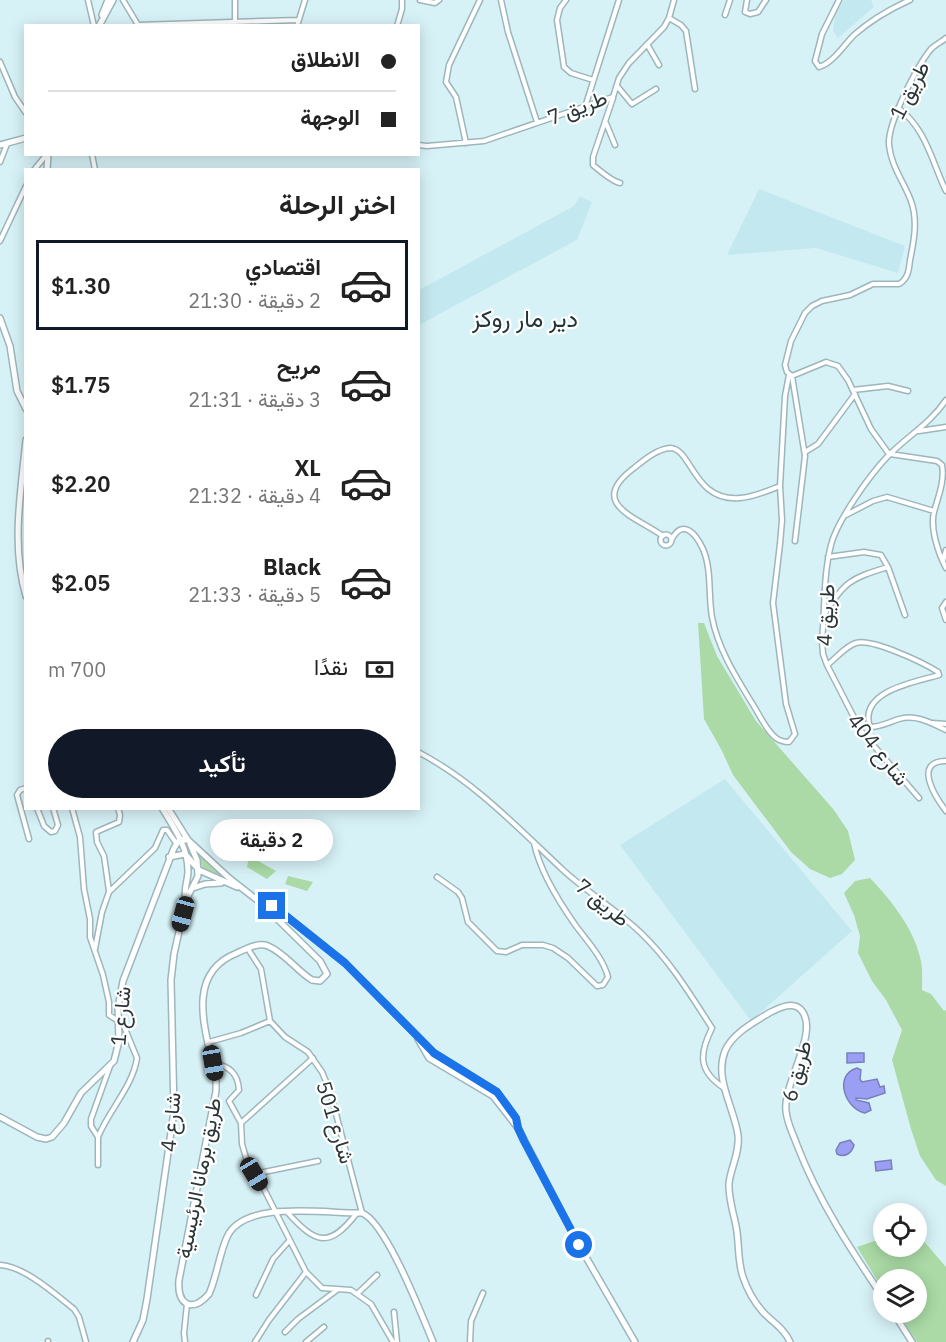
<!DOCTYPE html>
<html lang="ar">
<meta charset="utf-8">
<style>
:root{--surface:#fff;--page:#f6f6f6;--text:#222;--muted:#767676;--line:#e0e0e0;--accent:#111827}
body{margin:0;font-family:"IBM Plex Sans",Vazirmatn,sans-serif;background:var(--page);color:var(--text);direction:rtl;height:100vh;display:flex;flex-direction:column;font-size:22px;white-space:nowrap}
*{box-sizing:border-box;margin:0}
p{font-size:20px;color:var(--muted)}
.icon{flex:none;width:33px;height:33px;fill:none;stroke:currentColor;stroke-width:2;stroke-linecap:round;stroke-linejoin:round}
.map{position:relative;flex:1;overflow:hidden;direction:ltr}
.panel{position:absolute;left:24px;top:168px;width:396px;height:642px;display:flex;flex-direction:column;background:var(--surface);border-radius:0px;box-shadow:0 3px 15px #0003;direction:rtl}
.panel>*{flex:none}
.top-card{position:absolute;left:24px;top:24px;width:396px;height:132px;border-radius:0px;box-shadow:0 3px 15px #0003;direction:rtl;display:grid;align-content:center;height:132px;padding:0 24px;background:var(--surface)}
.fabs{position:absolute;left:873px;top:1203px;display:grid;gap:12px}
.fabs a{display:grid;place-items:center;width:54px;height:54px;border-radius:50%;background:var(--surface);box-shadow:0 3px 15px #0003;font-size:30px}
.end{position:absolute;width:27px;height:27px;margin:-14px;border:8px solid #1a73e8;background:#fff;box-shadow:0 0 0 3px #fff}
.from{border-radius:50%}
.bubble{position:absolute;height:42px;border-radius:21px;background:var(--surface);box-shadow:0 3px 15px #0003;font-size:20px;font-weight:600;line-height:42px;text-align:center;direction:rtl}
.car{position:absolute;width:18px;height:36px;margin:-18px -9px;border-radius:8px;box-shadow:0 0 4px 2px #0007;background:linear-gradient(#222 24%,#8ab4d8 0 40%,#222 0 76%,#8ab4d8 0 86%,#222 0)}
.top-card b{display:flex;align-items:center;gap:21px;height:57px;font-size:22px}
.top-card b+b{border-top:2px solid var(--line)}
.top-card i{width:15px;height:15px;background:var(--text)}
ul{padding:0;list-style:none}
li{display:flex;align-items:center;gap:18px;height:90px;margin:0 12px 9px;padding:0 12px;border:3px solid transparent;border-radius:0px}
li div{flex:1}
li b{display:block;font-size:22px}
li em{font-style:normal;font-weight:600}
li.active{border-color:var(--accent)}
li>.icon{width:54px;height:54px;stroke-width:1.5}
h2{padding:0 24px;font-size:27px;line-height:72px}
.pay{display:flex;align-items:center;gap:15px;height:66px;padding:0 24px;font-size:22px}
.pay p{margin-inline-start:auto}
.primary-button{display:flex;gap:12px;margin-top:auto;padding:12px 24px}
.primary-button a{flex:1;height:69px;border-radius:36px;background:var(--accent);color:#fff;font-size:24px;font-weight:600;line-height:69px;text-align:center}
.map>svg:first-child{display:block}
.built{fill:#c4e8ef}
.green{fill:#abdaa6}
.water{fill:#9a9ff4;stroke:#7980bc;stroke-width:1.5}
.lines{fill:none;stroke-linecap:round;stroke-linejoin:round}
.street-casing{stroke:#9db6bc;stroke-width:7}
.secondary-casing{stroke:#9db6bc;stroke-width:8}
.street{stroke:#fff;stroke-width:4}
.secondary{stroke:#fff;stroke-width:5}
.route{stroke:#1a73e8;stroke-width:8}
.labels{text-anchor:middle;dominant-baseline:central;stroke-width:4.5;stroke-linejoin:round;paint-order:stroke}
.street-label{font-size:21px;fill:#2b3638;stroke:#fff}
.quarter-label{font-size:24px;fill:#21373b;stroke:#fff}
</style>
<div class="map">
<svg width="946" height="1342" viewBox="0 0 946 1342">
<rect width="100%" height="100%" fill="#d7f2f7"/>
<!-- built -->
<path class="built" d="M844,0H871L874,7L838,38L833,31L835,14Z
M759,189L905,246L898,273L816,248L727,255Z
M580,196L592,202L577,240L419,325V290L574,206Z
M725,779L852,931L751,1021L620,845Z"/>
<!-- green -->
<path class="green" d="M698,623H704L717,656L756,721L834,810L848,831L855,860L842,874L830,878L810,869L791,852L733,775L721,749L704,719Z
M196,851L230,884L203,869Z
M249,856L276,871L267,879L247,867Z
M288,876L313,882L307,891L285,884Z
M870,878C890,899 913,927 920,957C923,967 922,979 922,990L931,994L944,1011L946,1010V1186L936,1180L920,1156L911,1129L892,1060L902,1030L886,1000L872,981L858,953L860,936L854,915L844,893L855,881Z
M883,1238L884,1246H916L917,1238L922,1239L946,1267V1342H917L898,1313L916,1312V1280H884L883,1290L857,1247Z"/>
<!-- water -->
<path class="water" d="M847,1053H864V1062L847,1063Z
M857,1068L861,1070L860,1079L862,1082L877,1079L880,1087L884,1086L885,1093L867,1099L856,1098V1100L869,1103L871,1110L865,1113C845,1109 833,1075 857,1068Z
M850,1140L854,1145C852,1153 845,1158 837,1154L836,1150L840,1143Z
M891,1160L892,1169L876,1171L875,1162Z"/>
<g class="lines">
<defs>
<path id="street" d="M88,0L94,26
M123,0L138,25L298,20
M420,0L435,3L439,0
M501,0L508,32L537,122
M566,0L560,8L557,20L564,67L571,73L593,80
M747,0L745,12L750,14L758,12L766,0
M839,0L822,34L815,61L819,67C833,63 844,45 854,35C871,20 890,9 910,0
M725,15L730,0
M669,18L681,25L686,31L695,89
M235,22V0
M297,26L305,0
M397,26L402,9V0
M647,44L659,65
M0,62L15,97L26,113
M617,86L632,104L656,89
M613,98L593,157V165C600,171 612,181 620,183
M586,104L619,0
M898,108C926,128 932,162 946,191
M606,123L615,145
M466,143L456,97L446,82L449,65L480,0
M418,145L427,146L484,141L613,97L619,78L629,63L664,27L669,18L674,0
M92,154L95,170
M0,162L7,144
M34,170L47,154
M0,241L26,186
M792,376L805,456L795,541
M853,390L888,386L908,391
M946,400C930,424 906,437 887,457C869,476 837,521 831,545C823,576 825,610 822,641L823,654L827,665C836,659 845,646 856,643C872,638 924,663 938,672L939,675C915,682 858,691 870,727C881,727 889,722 899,719C916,714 931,723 946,730
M919,431L946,427
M805,452L818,444L855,394
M889,454L871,429L848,380L838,366L826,362L792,376L787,372L785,365L791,341L805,313L812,306L822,301L850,295L873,284H899C908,279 909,270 910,260C914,241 918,220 911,201C904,182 891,166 889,145C887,124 917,66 931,49C935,45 941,42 946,38
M890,454L937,461L942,465C945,481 938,497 934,512C930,528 938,553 946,568
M846,515L873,501L887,497L934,511
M660.5 540a5.5 5.5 0 1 1 11 0a5.5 5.5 0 1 1-11 0Z
M663,536C637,517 586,504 634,468C644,460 657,449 670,448C692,448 693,502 740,498C754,497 767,491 780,486
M672,539C683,518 696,534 703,549C712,570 708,594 712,617C718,650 738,680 755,708C761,718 767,731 776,738C780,741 784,742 789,742L795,734L786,704L773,603L780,544L782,520L780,486L785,396L789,375
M828,557L864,552L881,555L888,567L905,615
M943,561L946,550
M946,602L942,608L946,620
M824,615C844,581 852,578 888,567
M827,665L861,731L919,798
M932,723L946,724
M418,752C474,781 517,827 563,870C588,893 617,910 641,933C671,962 690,994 712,1028C699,1054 698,1071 724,1088
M946,761C912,761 936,798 946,811
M26,788L20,790L17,795L29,839
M37,808L44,826L51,832L55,831L58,825L53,808
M72,808L80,837L84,889L90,919V937L103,975L109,1002V1015L123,1024L137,1058C133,1086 109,1110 98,1137
M437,877L458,892L462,898L468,922L497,951L506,952L522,945H543L553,948L568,958L597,986L603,985L608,977C603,958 588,942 576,926C559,902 540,872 534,843
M109,891L104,856L97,842L96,832L119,822L120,815L118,808
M95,949L102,912L109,892L155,848L163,830H167L176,843
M248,949L261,969L270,1021L285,1037L308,1052L322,1072L330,1091L362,1213
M209,1042L241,1033L270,1021
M213,1063C229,1066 238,1073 239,1090L229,1101L241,1123L242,1144L249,1168L264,1189L306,1272L322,1288L351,1290L371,1304L393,1342
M241,1123L313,1058
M98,1165V1137L91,1126V1119L110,1066
M254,1174L318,1161
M287,1212C316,1244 329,1249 357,1213
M0,1265C24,1266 55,1294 74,1309L79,1317L86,1342
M357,1294L377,1275
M256,1295L273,1259L289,1241
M394,1312L397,1342
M285,1332L298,1319L337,1290
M48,1342V1341
M185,1342L184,1333L187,1304
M255,1342L269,1320L306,1272
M306,1342L324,1327
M470,1342L471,1321L483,1293"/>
<path id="secondary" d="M102,15L108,0
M99,26L113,0
M0,145L26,138
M47,170L48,154
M0,318L10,346L17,391L26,409
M26,440C21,492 11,545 26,596
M162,808C174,828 188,847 188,871C188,881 183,890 186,900
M168,808L188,840L229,878L261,903L320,961L327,974L320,981L312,980C297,971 285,953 268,946C258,942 246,949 237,953C181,975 209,1038 216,1081V1091L179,1280C177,1304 191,1314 209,1294C217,1276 219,1255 227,1237C244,1199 327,1214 362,1213C386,1222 422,1316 433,1342
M169,857L185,854L199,870L237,887
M193,888L205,884L221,883
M263,904L276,908L345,963L434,1053L497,1092L516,1118L518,1127
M418,1039L429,1058L493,1096L518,1128L579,1245L635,1342
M0,1117L37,1137L46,1139L52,1137L64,1123L81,1093L114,1061L119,1041L118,1008L123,981L174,848L180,839L188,840
M893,1312L912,1342
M133,1342L143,1320L147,1299L174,1111L171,980L174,954L186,900L198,876L197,860L190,844
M790,1342C784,1328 773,1323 763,1312C755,1303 747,1289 743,1277C738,1263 739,1247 737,1232C735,1216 728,1200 729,1183C731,1167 740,1152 738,1135C734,1107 714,1079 725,1051C732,1034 754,1022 769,1013C779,1008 794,1000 802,1011C819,1033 783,1083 786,1111C787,1123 793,1134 797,1145C818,1200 851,1250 884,1299"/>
</defs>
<!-- street casing -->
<use href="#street" class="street-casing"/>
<!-- secondary casing -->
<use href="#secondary" class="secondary-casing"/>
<!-- street -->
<use href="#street" class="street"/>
<!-- secondary -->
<use href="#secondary" class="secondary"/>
</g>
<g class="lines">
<!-- route -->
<path class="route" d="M272,906L276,908L345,963L434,1053L497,1092L516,1118L518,1128L524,1141L579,1245"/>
</g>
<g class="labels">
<!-- street labels -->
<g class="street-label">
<text transform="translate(909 90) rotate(-63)">طريق 1</text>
<text transform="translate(577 107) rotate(-21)">7 طريق</text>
<text transform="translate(825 615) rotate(-87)">طريق 4</text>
<text transform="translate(879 749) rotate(52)">شارع 404</text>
<text transform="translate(603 902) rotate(39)">طريق 7</text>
<text transform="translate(120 1016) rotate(-85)">شارع 1</text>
<text transform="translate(796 1071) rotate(-75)">طريق 6</text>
<text transform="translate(170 1122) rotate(-85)">شارع 4</text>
<text transform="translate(336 1122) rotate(73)">شارع 501</text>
<text transform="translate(198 1178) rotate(-79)">طريق برمانا الرئيسية</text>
</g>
<!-- quarter labels -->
<g class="quarter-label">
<text x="525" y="318">دير مار روكز</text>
</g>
</g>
</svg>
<div class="fabs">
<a><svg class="icon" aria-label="locate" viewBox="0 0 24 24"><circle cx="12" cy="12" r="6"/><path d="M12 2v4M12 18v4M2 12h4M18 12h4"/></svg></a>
<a><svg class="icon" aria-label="layers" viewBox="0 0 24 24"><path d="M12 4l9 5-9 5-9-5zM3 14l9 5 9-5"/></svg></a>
</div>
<i class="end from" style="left:579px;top:1245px"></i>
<i class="end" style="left:272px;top:906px"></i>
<div class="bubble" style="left:210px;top:819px;width:123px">2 دقيقة</div>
<i class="car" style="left:183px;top:914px;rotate:195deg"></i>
<i class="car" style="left:213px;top:1063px;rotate:170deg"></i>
<i class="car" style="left:254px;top:1174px;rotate:149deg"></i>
<div class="top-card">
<b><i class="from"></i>الانطلاق</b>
<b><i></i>الوجهة</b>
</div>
<section class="panel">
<h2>اختر الرحلة</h2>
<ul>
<li class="active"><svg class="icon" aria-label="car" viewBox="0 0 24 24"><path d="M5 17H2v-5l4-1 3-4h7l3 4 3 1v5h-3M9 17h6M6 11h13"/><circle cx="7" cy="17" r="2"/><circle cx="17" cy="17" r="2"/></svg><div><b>اقتصادي</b><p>2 دقيقة · 21:30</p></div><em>$1.30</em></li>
<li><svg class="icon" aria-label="car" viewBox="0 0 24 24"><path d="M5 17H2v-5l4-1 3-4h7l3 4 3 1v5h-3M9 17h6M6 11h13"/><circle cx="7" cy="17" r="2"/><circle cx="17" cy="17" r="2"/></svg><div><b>مريح</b><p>3 دقيقة · 21:31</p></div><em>$1.75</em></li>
<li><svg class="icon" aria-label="car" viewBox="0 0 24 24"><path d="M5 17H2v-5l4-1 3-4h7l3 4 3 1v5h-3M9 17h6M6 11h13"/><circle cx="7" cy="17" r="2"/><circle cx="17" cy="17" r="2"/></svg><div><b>XL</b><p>4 دقيقة · 21:32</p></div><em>$2.20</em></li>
<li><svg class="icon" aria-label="car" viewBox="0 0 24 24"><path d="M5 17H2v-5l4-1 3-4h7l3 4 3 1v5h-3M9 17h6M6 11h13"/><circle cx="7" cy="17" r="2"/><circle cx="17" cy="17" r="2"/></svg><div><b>Black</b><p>5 دقيقة · 21:33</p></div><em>$2.05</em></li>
</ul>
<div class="pay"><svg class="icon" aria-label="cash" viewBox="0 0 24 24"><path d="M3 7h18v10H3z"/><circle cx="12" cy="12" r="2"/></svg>نقدًا<p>700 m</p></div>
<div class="primary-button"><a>تأكيد</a></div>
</section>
</div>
